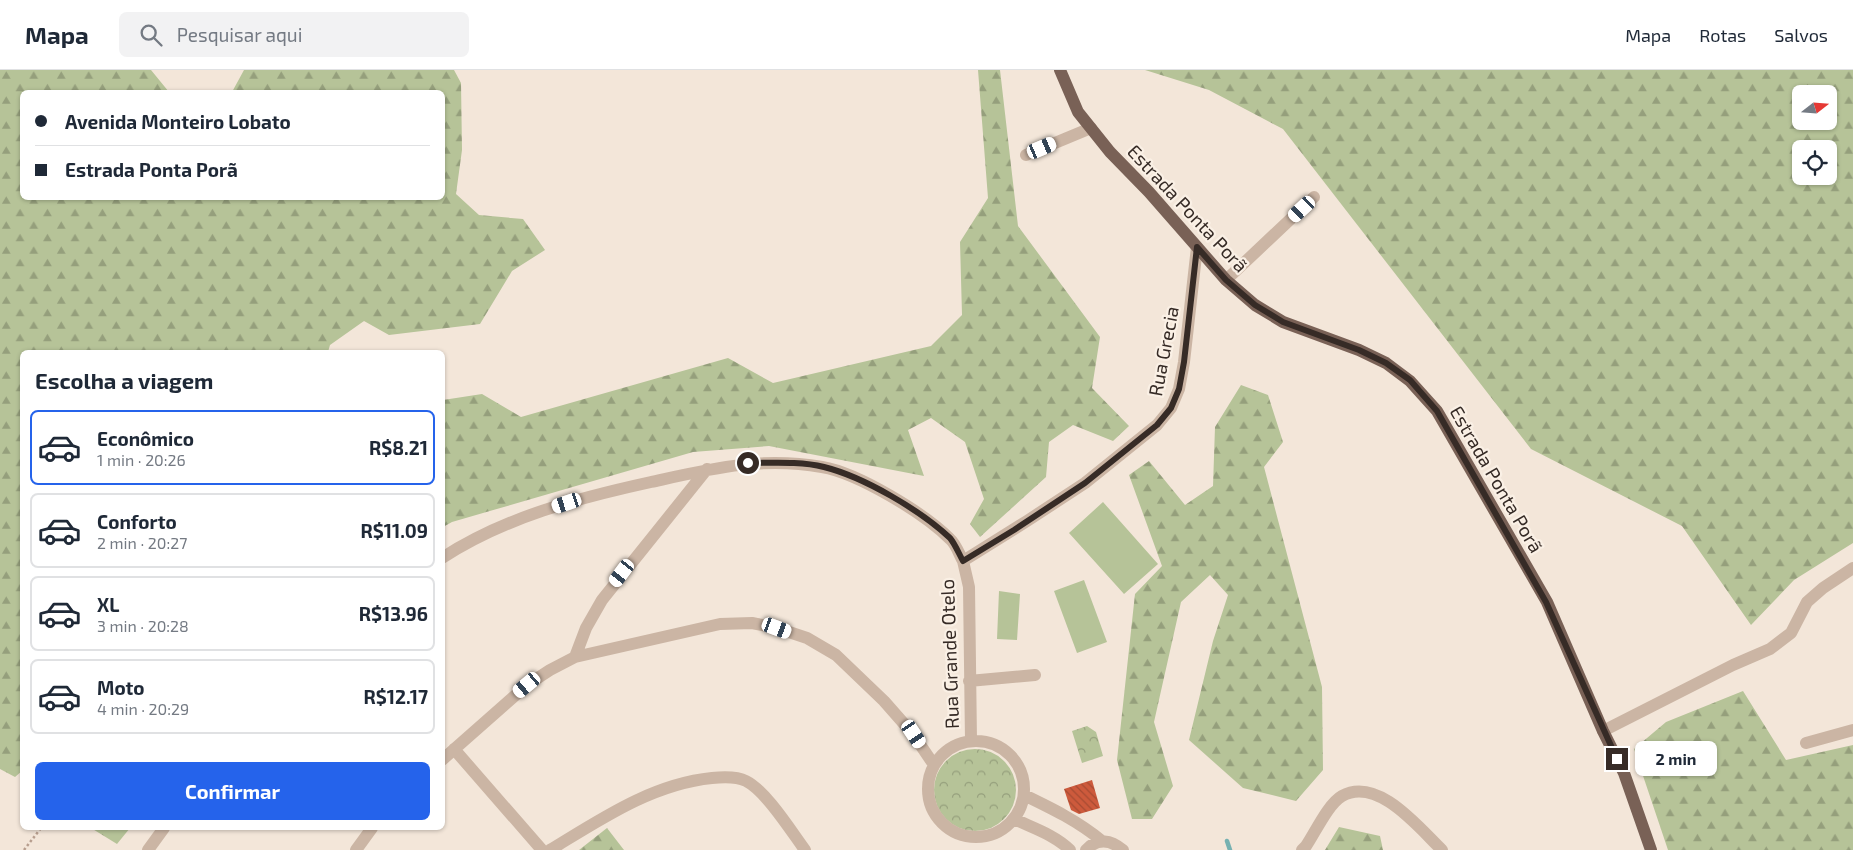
<!DOCTYPE html>
<html lang="pt">
<meta charset="utf-8">
<style>
:root{--surface:#fff;--page:#f2f2f3;--text:#1f2937;--muted:#747a83;--line:#e0e1e3;--accent:#2563eb}
body{margin:0;font-family:"Exo 2",sans-serif;background:var(--page);color:var(--text);height:100vh;display:flex;flex-direction:column;font-size:19px;white-space:nowrap}
*{box-sizing:border-box;margin:0}
p{font-size:16px;color:var(--muted)}
.icon{flex:none;width:28px;height:28px;fill:none;stroke:currentColor;stroke-width:2;stroke-linecap:round;stroke-linejoin:round}
.map{position:relative;flex:1;overflow:hidden}
.drawer{position:absolute;left:20px;top:280px;width:425px;height:480px;display:flex;flex-direction:column;background:var(--surface);border-radius:8px;box-shadow:0 1px 4px #0004}
.drawer>*{flex:none}
.hud{position:absolute;left:20px;top:20px;width:425px;height:110px;border-radius:8px;box-shadow:0 1px 4px #0004;display:grid;align-content:center;height:110px;padding:0 15px;background:var(--surface)}
.needle{width:32px;rotate:73deg}
.buttons{position:absolute;left:1792px;top:15px;display:grid;gap:10px}
.buttons a{display:grid;place-items:center;width:45px;height:45px;border-radius:8px;background:var(--surface);box-shadow:0 1px 4px #0004;font-size:25px}
.end{position:absolute;width:22px;height:22px;margin:-11px;border:6px solid #362b26;background:#fff;box-shadow:0 0 0 2px #fff}
.from{border-radius:50%}
.bubble{position:absolute;height:35px;border-radius:8px;background:var(--surface);box-shadow:0 1px 4px #0004;font-size:16px;font-weight:700;line-height:35px;text-align:center}
.car{position:absolute;width:15px;height:30px;margin:-15px -8px;border-radius:6px;box-shadow:0 0 4px 1px #0007;background:linear-gradient(#fff 24%,#345 0 40%,#fff 0 76%,#345 0 86%,#fff 0)}
.hud b{display:flex;align-items:center;gap:18px;height:48px;font-size:19px}
.hud b+b{border-top:1px solid var(--line)}
.hud i{width:12px;height:12px;background:var(--text)}
ul{padding:0;list-style:none}
li{display:flex;align-items:center;gap:15px;height:75px;margin:0 10px 8px;padding:0 5px;border:2px solid var(--line);border-radius:8px}
li div{flex:1}
li b{display:block;font-size:19px}
li em{font-style:normal;font-weight:700}
li.selected{border-color:var(--accent)}
li>.icon{width:45px;height:45px;stroke-width:1.5}
h2{padding:0 15px;font-size:22px;line-height:60px}
.cta{display:flex;gap:10px;margin-top:auto;padding:10px 15px}
.cta a{flex:1;height:58px;border-radius:8px;background:var(--accent);color:#fff;font-size:20px;font-weight:700;line-height:58px;text-align:center}
header{display:flex;align-items:center;gap:30px;box-sizing:border-box;height:70px;padding:0 25px;background:var(--surface);border-bottom:1px solid var(--line)}
header strong{font-size:24px}
nav{display:flex;gap:28px;margin-inline-start:auto;font-size:18px}
.search{width:350px;height:45px;background:var(--page);display:flex;align-items:center;gap:12px;box-sizing:border-box;padding:0 18px;border-radius:8px;color:var(--muted);font-size:19px}
.map>svg:first-child{display:block}
.forest{fill:url(#forest-firs);fill-rule:evenodd}
.park{fill:url(#park-crowns)}
.pitch{fill:#b6c398}
.lines{fill:none;stroke-linecap:round;stroke-linejoin:round}
.stream{stroke:#76b1b1;stroke-width:4.5}
.building{fill:url(#building-back-hatch)}
.path{stroke:#b79e8e;stroke-width:2.5;stroke-dasharray:2.5 2.5;stroke-linecap:butt}
.minor{stroke:#cbb5a4;stroke-width:12}
.major{stroke:#796156;stroke-width:12}
.route{stroke:#362b26;stroke-width:6}
.labels{text-anchor:middle;dominant-baseline:central;stroke-width:4.5;stroke-linejoin:round;paint-order:stroke}
.street-label{font-size:19px;fill:#362b26;stroke:#faf0e5}
</style>
<header>
<strong>Mapa</strong>
<div class="search"><svg class="icon" aria-label="search" viewBox="0 0 24 24"><circle cx="10" cy="10" r="6"/><path d="M15 15l6 6"/></svg>Pesquisar aqui</div>
<nav><a>Mapa</a><a>Rotas</a><a>Salvos</a></nav>
</header>
<div class="map">
<svg width="1853" height="780" viewBox="0 0 1853 780">
<defs>
<pattern id="forest-firs" width="22" height="20" patternUnits="userSpaceOnUse" patternTransform="scale(1.25)"><rect width="22" height="20" fill="#b6c398"/><path d="M5 1l3.5 6h-7zM16 11l3.5 6h-7z" fill="#959f7c"/></pattern>
<pattern id="park-crowns" width="20" height="18" patternUnits="userSpaceOnUse" patternTransform="scale(1.25)"><rect width="20" height="18" fill="#b6c398"/><path d="M2 6a3 3 0 1 1 6 0M12 15a3 3 0 1 1 6 0" fill="none" stroke="#959f7c"/></pattern>
<pattern id="building-back-hatch" width="6" height="6" patternUnits="userSpaceOnUse" patternTransform="scale(1.25)"><rect width="6" height="6" fill="#cd5a3c"/><path d="M-1 5l2 2M0 0l6 6M5-1l2 2" fill="none" stroke="#a74b32"/></pattern>
</defs>
<rect width="100%" height="100%" fill="#f3e6d9"/>
<!-- forest -->
<path class="forest" d="M0,0H151L169,22H22V128H442V22H232L244,0H454L461,13L462,80L456,124L479,145L523,149L545,180L512,201L480,254L389,265L364,251L330,275L328,282H22V701L15,707L0,699Z
M978,0H1000L1018,156L1100,267L1092,318L1129,356L1113,371L1073,355L1049,372L1046,407L980,467L970,454L984,429L965,372L931,348L908,360L924,406L769,376L693,382L452,452L443,457V330L482,324L521,347L728,288L773,313L931,276L962,245L960,172L988,128Z
M1145,0H1853V473L1794,510L1751,555L1682,456L1531,379L1283,59L1209,20ZM1801,24H1829V51H1801ZM1801,79H1829V106H1801Z
M1241,315L1268,325L1283,372L1264,397L1322,617L1323,700L1296,731L1243,718L1189,670L1213,571L1228,525L1210,505L1181,532L1154,652L1173,716L1152,749H1132L1117,690L1135,524L1162,496L1129,405L1149,391L1185,435L1213,416L1215,357Z
M1743,621L1786,690L1853,675V780H1668L1634,679L1666,652Z
M1339,757L1380,766L1383,780H1325Z
M91,758H130L117,774Z
M607,758L624,780H579Z"/>
<!-- park -->
<path class="park" d="M1087,656L1096,662L1103,686L1082,693L1072,661Z
M934 720a41 41 0 1 1 82 0a41 41 0 1 1-82 0Z"/>
<!-- pitch -->
<path class="pitch" d="M1103,432L1158,494L1124,524L1069,463Z
M1084,510L1107,572L1077,583L1054,521Z
M999,521L1020,524L1017,570L997,569Z"/>
<g class="lines">
<!-- stream -->
<path class="stream" d="M1227,771L1230,780"/>
</g>
<!-- building -->
<path class="building" d="M1092,710L1100,738L1079,744L1071,740L1064,719Z"/>
<g class="lines">
<!-- path -->
<path class="path" d="M24,780L41,758"/>
<!-- minor -->
<path class="minor" d="M1026,85L1091,58
M1226,210L1314,127
M442,488C505,447 578,428 651,412C710,399 761,386 822,397C858,403 924,443 950,469C956,474 959,484 963,491
M575,587L586,558L602,530L707,399
M969,611L1035,605
M1603,661L1733,595L1770,579L1791,563L1807,532L1823,518L1853,498
M971,671L969,517L963,491L1027,451L1085,413L1157,355L1171,338L1179,319L1184,292L1197,177
M928 719a48 48 0 1 1 96 0a48 48 0 1 1-96 0Z
M1806,673L1853,660
M454,679L542,780
M442,690L527,615L550,600L575,587L720,554L752,553L777,558L807,568L836,585L884,631L913,664L934,695
M1024,725C1051,738 1078,751 1102,771
M1014,749C1033,758 1055,765 1070,780
M148,780L164,758
M356,780L372,758
M550,780C601,749 652,714 712,708C722,707 736,706 746,711C766,721 791,761 805,780
M1086,780C1098,767 1111,770 1123,780
M1302,780L1306,776C1315,763 1328,734 1342,726C1378,706 1419,758 1442,780"/>
<!-- major -->
<path class="major" d="M1060,0L1078,42L1110,82L1149,122L1226,210L1255,235L1283,252L1359,280L1386,293L1410,311L1437,341L1547,532L1603,661L1624,703L1651,780"/>
</g>
<g class="lines">
<!-- route -->
<path class="route" d="M748,393C773,393 800,391 824,397C864,407 920,440 950,468C955,474 959,484 963,491L1014,460L1085,413L1157,355L1171,338L1179,319L1184,292L1197,177L1226,210L1255,235L1283,252L1359,280L1386,293L1410,310L1437,341L1546,532L1617,689"/>
</g>
<g class="labels">
<!-- street labels -->
<g class="street-label">
<text transform="translate(1188 138) rotate(47)">Estrada Ponta Porã</text>
<text transform="translate(1163 281) rotate(-79)">Rua Grecia</text>
<text transform="translate(1497 409) rotate(60)">Estrada Ponta Porã</text>
<text transform="translate(949 584) rotate(-92)">Rua Grande Otelo</text>
</g>
</g>
</svg>
<div class="buttons">
<a><svg class="needle" viewBox="-14 -14 28 28"><path d="M0-13l5 13h-10z" fill="#e53935"/><path d="M0 13l5-13h-10z" fill="#747a83"/></svg></a>
<a><svg class="icon" aria-label="locate" viewBox="0 0 24 24"><circle cx="12" cy="12" r="6"/><path d="M12 2v4M12 18v4M2 12h4M18 12h4"/></svg></a>
</div>
<i class="end from" style="left:748px;top:393px"></i>
<i class="end" style="left:1617px;top:689px"></i>
<div class="bubble" style="left:1635px;top:671px;width:82px">2 min</div>
<i class="car" style="left:1042px;top:78px;rotate:67deg"></i>
<i class="car" style="left:1302px;top:139px;rotate:227deg"></i>
<i class="car" style="left:567px;top:433px;rotate:252deg"></i>
<i class="car" style="left:622px;top:503px;rotate:217deg"></i>
<i class="car" style="left:777px;top:558px;rotate:110deg"></i>
<i class="car" style="left:527px;top:615px;rotate:230deg"></i>
<i class="car" style="left:914px;top:664px;rotate:146deg"></i>
<div class="hud">
<b><i class="from"></i>Avenida Monteiro Lobato</b>
<b><i></i>Estrada Ponta Porã</b>
</div>
<section class="drawer">
<h2>Escolha a viagem</h2>
<ul>
<li class="selected"><svg class="icon" aria-label="car" viewBox="0 0 24 24"><path d="M5 17H2v-5l4-1 3-4h7l3 4 3 1v5h-3M9 17h6M6 11h13"/><circle cx="7" cy="17" r="2"/><circle cx="17" cy="17" r="2"/></svg><div><b>Econômico</b><p>1 min · 20:26</p></div><em>R$8.21</em></li>
<li><svg class="icon" aria-label="car" viewBox="0 0 24 24"><path d="M5 17H2v-5l4-1 3-4h7l3 4 3 1v5h-3M9 17h6M6 11h13"/><circle cx="7" cy="17" r="2"/><circle cx="17" cy="17" r="2"/></svg><div><b>Conforto</b><p>2 min · 20:27</p></div><em>R$11.09</em></li>
<li><svg class="icon" aria-label="car" viewBox="0 0 24 24"><path d="M5 17H2v-5l4-1 3-4h7l3 4 3 1v5h-3M9 17h6M6 11h13"/><circle cx="7" cy="17" r="2"/><circle cx="17" cy="17" r="2"/></svg><div><b>XL</b><p>3 min · 20:28</p></div><em>R$13.96</em></li>
<li><svg class="icon" aria-label="car" viewBox="0 0 24 24"><path d="M5 17H2v-5l4-1 3-4h7l3 4 3 1v5h-3M9 17h6M6 11h13"/><circle cx="7" cy="17" r="2"/><circle cx="17" cy="17" r="2"/></svg><div><b>Moto</b><p>4 min · 20:29</p></div><em>R$12.17</em></li>
</ul>
<div class="cta"><a>Confirmar</a></div>
</section>
</div>
